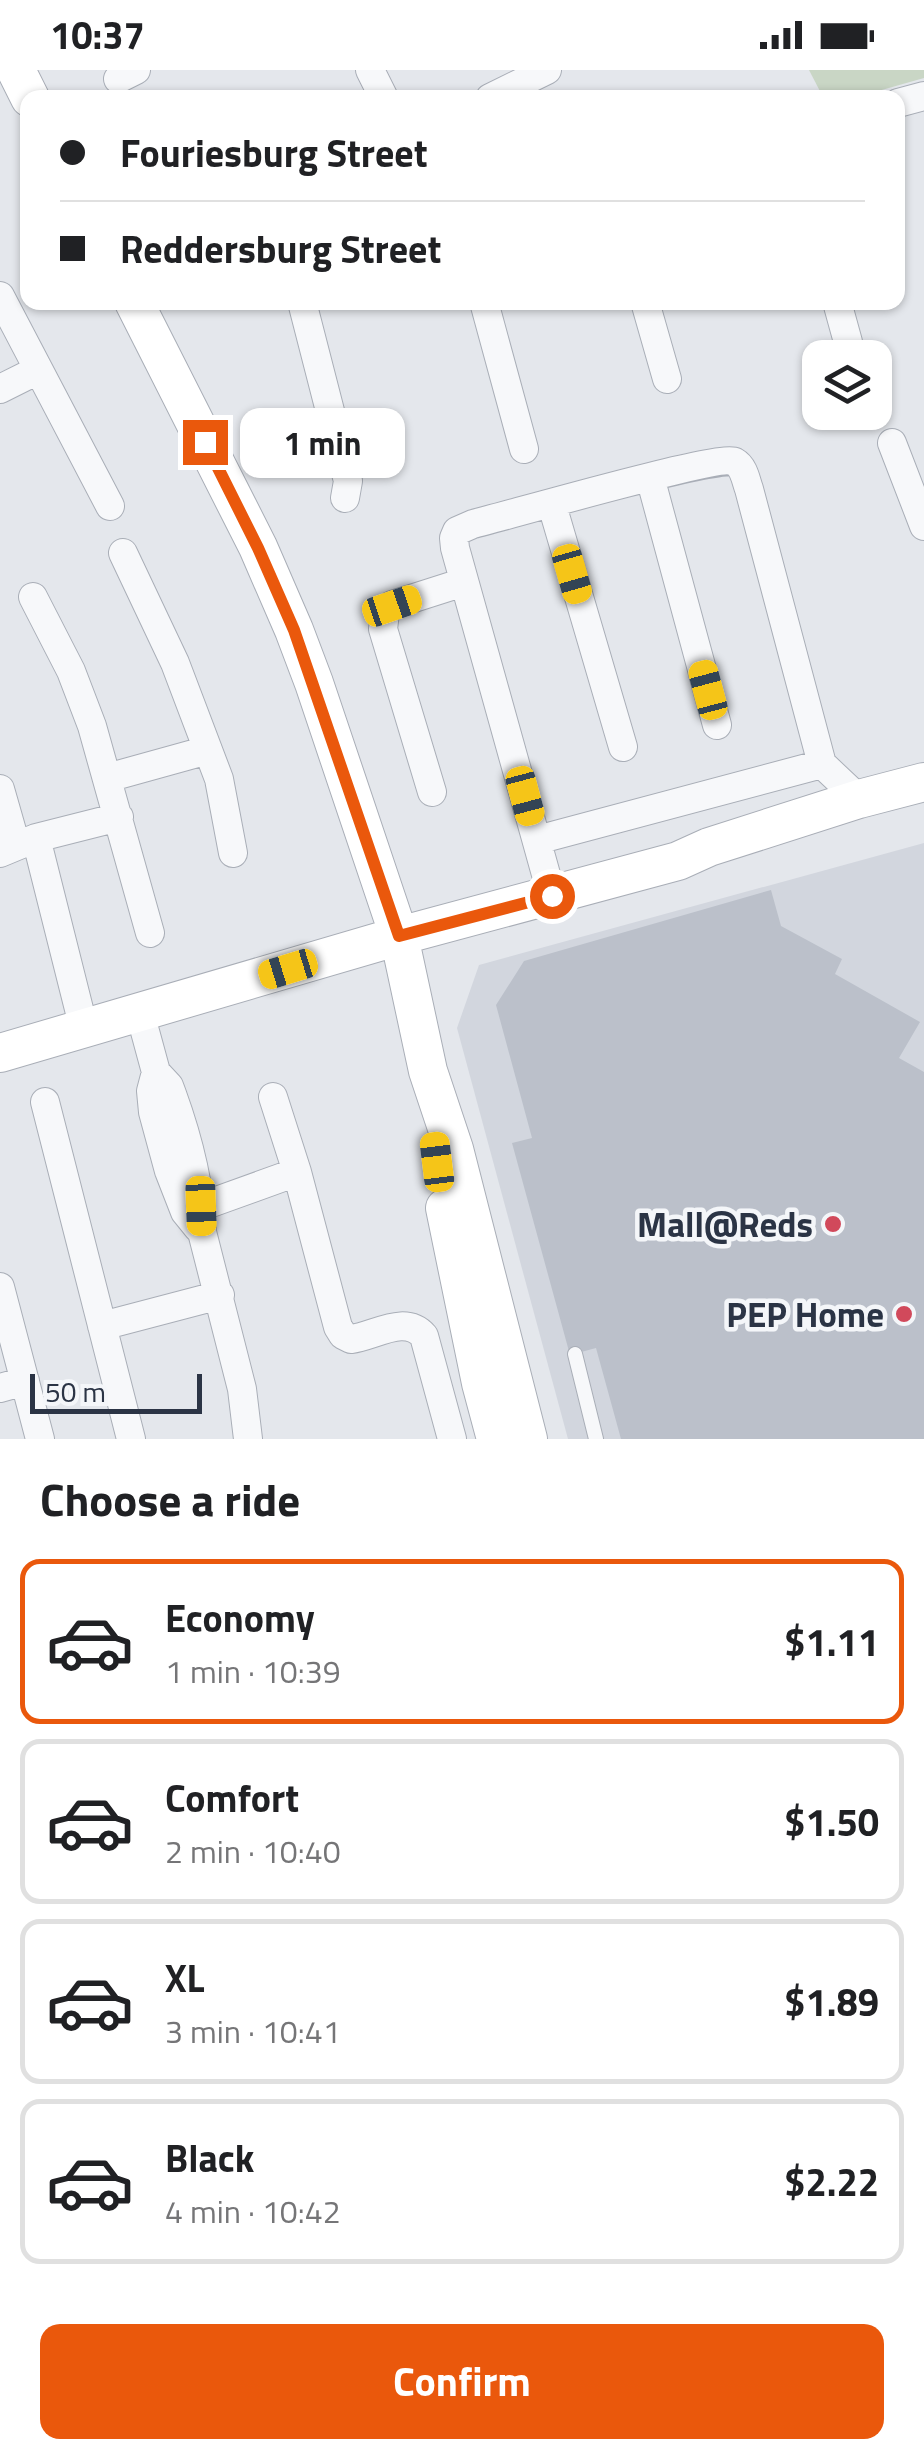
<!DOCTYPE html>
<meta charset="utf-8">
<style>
:root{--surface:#fff;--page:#f2f2f2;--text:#202124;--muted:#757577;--line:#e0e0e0;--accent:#ea580c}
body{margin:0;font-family:"Titillium Web",sans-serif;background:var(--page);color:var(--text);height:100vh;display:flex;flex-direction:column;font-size:38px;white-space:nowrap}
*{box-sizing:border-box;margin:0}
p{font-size:32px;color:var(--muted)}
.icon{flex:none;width:55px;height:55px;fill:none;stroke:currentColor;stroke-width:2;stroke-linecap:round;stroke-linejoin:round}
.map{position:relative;height:1369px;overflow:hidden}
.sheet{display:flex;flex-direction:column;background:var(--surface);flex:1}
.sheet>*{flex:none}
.banner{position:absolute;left:20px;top:20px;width:885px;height:220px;border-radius:20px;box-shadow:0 2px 8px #0004;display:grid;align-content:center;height:220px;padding:0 40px;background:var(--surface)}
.buttons{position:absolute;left:802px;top:270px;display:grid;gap:20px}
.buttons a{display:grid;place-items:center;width:90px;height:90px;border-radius:20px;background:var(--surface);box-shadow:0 2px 8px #0004;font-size:50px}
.scale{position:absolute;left:30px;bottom:25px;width:172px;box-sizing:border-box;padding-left:10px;border:5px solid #2b3445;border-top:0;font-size:28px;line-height:35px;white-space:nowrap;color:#2b3445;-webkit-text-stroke:8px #f4f6f9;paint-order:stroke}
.end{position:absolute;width:45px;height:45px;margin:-22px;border:12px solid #ea580c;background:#fff;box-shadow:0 0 0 5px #fff}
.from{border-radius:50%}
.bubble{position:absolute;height:70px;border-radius:20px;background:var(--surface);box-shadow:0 2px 8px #0004;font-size:32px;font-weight:700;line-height:70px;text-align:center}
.car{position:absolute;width:30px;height:60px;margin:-30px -15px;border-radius:12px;box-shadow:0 0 8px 2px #0007;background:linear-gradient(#f5c518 24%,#345 0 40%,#f5c518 0 76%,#345 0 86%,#f5c518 0)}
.banner b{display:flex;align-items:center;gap:35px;height:95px;font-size:38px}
.banner b+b{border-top:2px solid var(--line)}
.banner i{width:25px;height:25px;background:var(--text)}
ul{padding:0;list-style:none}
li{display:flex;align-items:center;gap:30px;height:165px;margin:0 20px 15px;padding:0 20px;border:5px solid var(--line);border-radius:20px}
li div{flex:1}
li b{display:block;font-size:38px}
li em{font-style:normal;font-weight:700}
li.current{border-color:var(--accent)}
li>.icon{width:90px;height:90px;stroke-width:1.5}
h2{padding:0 40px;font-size:45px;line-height:120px}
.button{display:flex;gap:20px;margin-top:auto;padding:20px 40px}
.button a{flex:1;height:115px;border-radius:20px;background:var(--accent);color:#fff;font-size:40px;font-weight:700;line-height:115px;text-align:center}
.status{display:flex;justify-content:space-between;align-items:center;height:70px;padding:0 50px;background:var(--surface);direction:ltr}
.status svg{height:28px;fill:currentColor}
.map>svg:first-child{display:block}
.built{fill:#d2d6de}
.green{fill:#c9d6c5}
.building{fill:#bbc0ca}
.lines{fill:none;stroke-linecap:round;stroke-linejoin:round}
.lane-casing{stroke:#a9aeb7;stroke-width:16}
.street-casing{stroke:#a9aeb7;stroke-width:30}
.secondary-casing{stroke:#a9aeb7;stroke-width:40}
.lane{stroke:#f7f8fa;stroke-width:14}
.street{stroke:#f7f8fa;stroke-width:28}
.secondary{stroke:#fff;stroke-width:38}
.route{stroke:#ea580c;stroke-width:12}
.poi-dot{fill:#d1495b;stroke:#f4f6f9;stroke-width:4}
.labels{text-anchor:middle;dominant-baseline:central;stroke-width:9;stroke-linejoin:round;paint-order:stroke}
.poi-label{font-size:35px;font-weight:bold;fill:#2b3445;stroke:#f4f6f9;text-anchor:end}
</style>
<div class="status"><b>10:37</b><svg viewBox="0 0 49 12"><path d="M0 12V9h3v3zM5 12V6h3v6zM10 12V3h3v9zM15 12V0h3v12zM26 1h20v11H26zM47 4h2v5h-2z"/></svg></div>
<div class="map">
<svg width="924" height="1369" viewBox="0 0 924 1369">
<rect width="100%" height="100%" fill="#e4e7ec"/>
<!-- built -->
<path class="built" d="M924,773V1369H568L457,958L479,895Z"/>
<!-- green -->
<path class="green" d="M809,0H924V8L857,27H823Z"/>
<!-- building -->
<path class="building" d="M771,820L781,856L842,889L835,904L920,952L899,988L924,1002V1369H621L596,1278L570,1285L512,1073L532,1068L496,935L524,891Z"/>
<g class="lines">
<defs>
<path id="lane" d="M575,1284L596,1369"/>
<path id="street" d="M370,0L384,28
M118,9L136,0
M490,28L547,0
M898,33L924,26
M0,226L110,436
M302,232L348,411L345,428
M484,232L524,379
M645,232L667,309
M837,232L848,272
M0,319L38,300
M892,373L924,456
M650,407L717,655
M552,435L623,677
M123,483L175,593L219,709L233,783
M33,527L71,601L92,656L150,863
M107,708L208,680
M0,719L16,775
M432,722L383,559L385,543L392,535L464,512
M36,768L84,959
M537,770L822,694
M0,783L36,768L119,747
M552,826L455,478L454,468L457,461L473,454C506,446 719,384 735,392C744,397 746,411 749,419L822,694L859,729
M140,943L156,1002L169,1016L172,1024C188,1068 200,1116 202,1162L242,1319L248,1369
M156,1002L151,1021L153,1042L169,1101L185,1142L198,1158
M273,1027L297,1102L338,1257L343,1265L351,1269C375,1266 405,1244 424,1266L452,1369
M45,1032L131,1369
M186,1142L297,1102
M0,1217L40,1369
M102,1256L220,1225
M0,1318L25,1311"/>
<path id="secondary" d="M16,0L30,28
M134,232L258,477L294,560L314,613L399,866L428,1001L454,1079L528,1369
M0,983L399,866L678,791L709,777L859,729L924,712
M445,1138L481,1313L496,1369"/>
</defs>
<!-- lane casing -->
<use href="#lane" class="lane-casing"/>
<!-- street casing -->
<use href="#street" class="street-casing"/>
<!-- secondary casing -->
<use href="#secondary" class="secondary-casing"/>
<!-- lane -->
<use href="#lane" class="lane"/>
<!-- street -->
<use href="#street" class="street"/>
<!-- secondary -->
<use href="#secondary" class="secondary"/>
</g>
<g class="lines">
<!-- route -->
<path class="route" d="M205,372L258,478L294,560L399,866L552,826"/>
</g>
<!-- markers -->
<g class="poi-dot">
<circle cx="833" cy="1154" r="10"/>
<circle cx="904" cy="1244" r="10"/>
</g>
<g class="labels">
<!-- poi labels -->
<g class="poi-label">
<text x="813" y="1154">Mall@Reds</text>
<text x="884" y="1244">PEP Home</text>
</g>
</g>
</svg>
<div class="buttons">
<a><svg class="icon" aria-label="layers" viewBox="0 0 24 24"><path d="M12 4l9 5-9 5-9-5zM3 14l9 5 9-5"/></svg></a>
</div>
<div class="scale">50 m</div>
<i class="end from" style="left:552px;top:826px"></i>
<i class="end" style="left:205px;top:372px"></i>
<div class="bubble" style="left:240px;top:338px;width:165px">1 min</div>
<i class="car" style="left:572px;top:504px;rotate:164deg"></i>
<i class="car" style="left:392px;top:536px;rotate:71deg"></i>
<i class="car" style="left:708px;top:620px;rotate:345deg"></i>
<i class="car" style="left:525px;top:726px;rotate:165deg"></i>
<i class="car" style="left:288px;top:899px;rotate:253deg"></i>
<i class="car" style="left:437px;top:1092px;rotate:353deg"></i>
<i class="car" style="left:201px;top:1136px;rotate:178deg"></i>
<div class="banner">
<b><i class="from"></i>Fouriesburg Street</b>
<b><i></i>Reddersburg Street</b>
</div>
</div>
<section class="sheet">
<h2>Choose a ride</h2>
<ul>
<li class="current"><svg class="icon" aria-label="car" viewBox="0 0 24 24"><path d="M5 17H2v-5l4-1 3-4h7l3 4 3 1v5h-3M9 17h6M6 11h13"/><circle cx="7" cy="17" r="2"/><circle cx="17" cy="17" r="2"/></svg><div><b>Economy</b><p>1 min · 10:39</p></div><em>$1.11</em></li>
<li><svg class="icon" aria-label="car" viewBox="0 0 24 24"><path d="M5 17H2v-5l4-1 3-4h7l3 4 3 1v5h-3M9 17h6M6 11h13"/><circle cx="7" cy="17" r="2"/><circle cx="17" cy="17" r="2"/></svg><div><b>Comfort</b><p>2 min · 10:40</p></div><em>$1.50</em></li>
<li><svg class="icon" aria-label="car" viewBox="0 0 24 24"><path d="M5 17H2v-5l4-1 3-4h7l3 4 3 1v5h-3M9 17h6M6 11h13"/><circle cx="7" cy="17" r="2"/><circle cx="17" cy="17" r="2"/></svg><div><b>XL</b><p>3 min · 10:41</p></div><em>$1.89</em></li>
<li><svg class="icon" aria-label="car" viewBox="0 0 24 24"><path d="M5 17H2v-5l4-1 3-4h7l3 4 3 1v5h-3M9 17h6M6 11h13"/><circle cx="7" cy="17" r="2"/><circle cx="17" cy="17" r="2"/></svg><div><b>Black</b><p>4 min · 10:42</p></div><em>$2.22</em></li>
</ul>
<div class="button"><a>Confirm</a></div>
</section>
